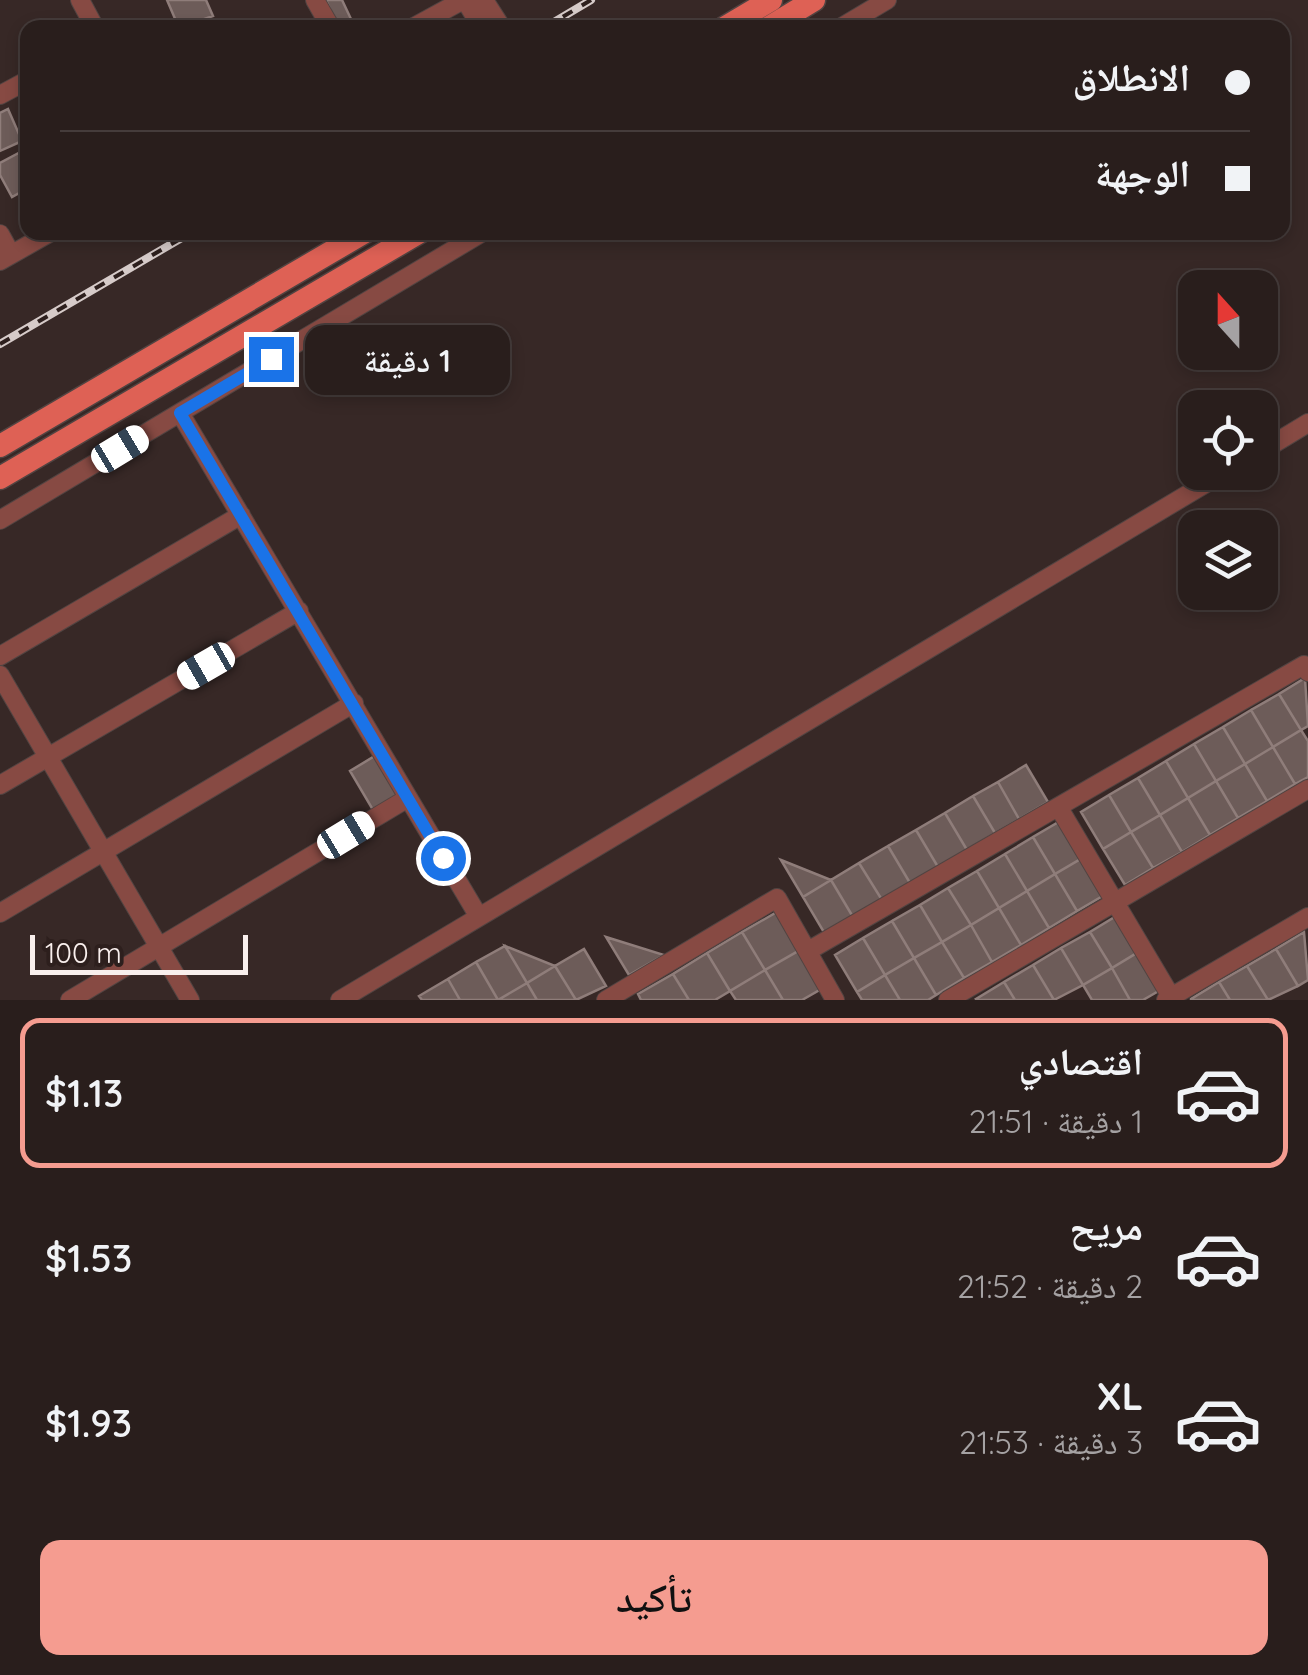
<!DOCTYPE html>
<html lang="ar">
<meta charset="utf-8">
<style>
:root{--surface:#291e1c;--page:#352b29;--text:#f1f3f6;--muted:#a5a2a3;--line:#453c3b;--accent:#f59c90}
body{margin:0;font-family:Quicksand,"Noto Naskh Arabic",sans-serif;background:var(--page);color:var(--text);direction:rtl;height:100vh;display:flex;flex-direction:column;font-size:38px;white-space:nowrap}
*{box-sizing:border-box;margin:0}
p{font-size:32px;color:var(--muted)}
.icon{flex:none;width:55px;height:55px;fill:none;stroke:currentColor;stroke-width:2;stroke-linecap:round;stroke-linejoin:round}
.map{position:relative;height:1000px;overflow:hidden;direction:ltr}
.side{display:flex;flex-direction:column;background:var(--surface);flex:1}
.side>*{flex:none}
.guide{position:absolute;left:20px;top:20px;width:1270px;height:220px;border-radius:20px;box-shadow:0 5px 15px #0003,0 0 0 2px var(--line);direction:rtl;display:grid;align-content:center;height:220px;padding:0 40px;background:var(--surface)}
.needle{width:65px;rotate:339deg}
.tools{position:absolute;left:1178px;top:270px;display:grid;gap:20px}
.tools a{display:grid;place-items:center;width:100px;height:100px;border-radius:20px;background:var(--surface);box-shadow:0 5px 15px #0003,0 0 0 2px var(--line);font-size:50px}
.scale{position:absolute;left:30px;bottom:25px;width:218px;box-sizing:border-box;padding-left:10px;border:5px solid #f9efed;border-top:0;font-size:28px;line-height:35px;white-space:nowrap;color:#f9efed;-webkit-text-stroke:8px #2d1f1d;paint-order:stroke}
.end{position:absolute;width:45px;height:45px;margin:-22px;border:12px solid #1a73e8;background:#fff;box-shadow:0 0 0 5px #fff}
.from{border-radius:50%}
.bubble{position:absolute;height:70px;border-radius:20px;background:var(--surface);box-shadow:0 5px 15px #0003,0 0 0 2px var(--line);font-size:32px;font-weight:600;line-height:70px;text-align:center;direction:rtl}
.car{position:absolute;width:30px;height:60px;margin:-30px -15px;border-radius:12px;box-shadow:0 0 8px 2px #0007;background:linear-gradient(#fff 24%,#345 0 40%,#fff 0 76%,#345 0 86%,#fff 0)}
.guide b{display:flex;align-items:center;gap:35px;height:95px;font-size:38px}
.guide b+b{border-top:2px solid var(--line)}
.guide i{width:25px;height:25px;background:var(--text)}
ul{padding:18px 0 0;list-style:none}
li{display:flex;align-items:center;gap:30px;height:150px;margin:0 20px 15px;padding:0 20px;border:5px solid transparent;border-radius:20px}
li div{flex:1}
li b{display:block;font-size:38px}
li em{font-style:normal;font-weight:600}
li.selected{border-color:var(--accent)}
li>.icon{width:90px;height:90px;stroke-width:1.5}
.cta{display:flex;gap:20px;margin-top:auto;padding:20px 40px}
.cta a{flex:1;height:115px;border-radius:20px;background:var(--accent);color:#111;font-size:40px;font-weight:600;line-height:115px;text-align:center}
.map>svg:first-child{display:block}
.building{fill:#6d5c59;stroke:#8f7d7a;stroke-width:2.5}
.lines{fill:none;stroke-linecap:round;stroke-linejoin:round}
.minor-casing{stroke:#524442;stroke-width:20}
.major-casing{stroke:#524442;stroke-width:25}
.minor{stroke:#874a43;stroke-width:18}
.major{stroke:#de6155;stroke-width:22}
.rail-casing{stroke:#d6cbc9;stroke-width:8}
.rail{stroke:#2d1f1d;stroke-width:4;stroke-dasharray:11;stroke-linecap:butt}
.route{stroke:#1a73e8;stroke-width:12}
</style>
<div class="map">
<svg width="1308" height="1000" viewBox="0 0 1308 1000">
<rect width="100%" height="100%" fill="#372826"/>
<!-- building -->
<path class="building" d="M167,0H206L213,16L179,28Z
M326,0H342L351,19L337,25Z
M8,109L22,141L0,151V113Z
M28,148V188L12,197L0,175V163Z
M1305,678L1308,726L1301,730L1279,694Z
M1279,694L1301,730L1273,747L1251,710Z
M1251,710L1273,747L1245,764L1223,727Z
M1223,727L1245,764L1216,781L1194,744Z
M1301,730L1308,741V777L1295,784L1273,747Z
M1194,744L1216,781L1188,798L1166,761Z
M1273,747L1295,784L1267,801L1245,764Z
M378,754L401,792L373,810L350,771Z
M1166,761L1188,798L1160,815L1138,778Z
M1245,764L1267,801L1238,818L1216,781Z
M1026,765L1048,802L1019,819L998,782Z
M1138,778L1160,815L1131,832L1109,795Z
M1216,781L1238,818L1210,835L1188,798Z
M998,782L1019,819L995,833L973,796Z
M1109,795L1131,832L1103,849L1081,812Z
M973,796L995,833L967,850L945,813Z
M1188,798L1210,835L1182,852L1160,815Z
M945,813L967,850L938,867L916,830Z
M1160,815L1182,852L1153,868L1131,832Z
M1062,820L1084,857L1055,874L1033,837Z
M916,830L938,867L910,883L888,846Z
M1131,832L1153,868L1125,885L1103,849Z
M1033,837L1055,874L1027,891L1005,854Z
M888,846L910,883L882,900L859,863Z
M1005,854L1027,891L999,908L977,871Z
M1084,857L1106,894L1077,911L1055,874Z
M781,860L831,880L803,897Z
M859,863L882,900L853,917L831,880Z
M977,871L999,908L971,925L948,888Z
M1055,874L1077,911L1049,928L1027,891Z
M831,880L853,917L825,934L803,897Z
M948,888L971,925L942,942L920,905Z
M1027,891L1049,928L1021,945L999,908Z
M920,905L942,942L914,958L892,921Z
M999,908L1021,945L992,962L971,925Z
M777,912L800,950L765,970L742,932Z
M1118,915L1140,951L1112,968L1090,932Z
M892,921L914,958L885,975L863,938Z
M971,925L992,962L964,978L942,942Z
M742,932L765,970L730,991L707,953Z
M1090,932L1112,968L1083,985L1061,948Z
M1304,932L1308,980L1298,986L1276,949Z
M606,937L664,955L629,975Z
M863,938L885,975L857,992L835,955Z
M942,942L964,978L936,995L914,958Z
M505,946L555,966L527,983Z
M505,946L527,983L498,1000L476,962Z
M1061,948L1083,985L1054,1000L1033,965Z
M584,949L606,986L576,1000L555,966Z
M1276,949L1298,986L1268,1000L1247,966Z
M800,950L823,988L802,1000H783L765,970Z
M1140,951L1162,989L1143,1000H1130L1112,968Z
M707,953L730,991L715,1000H689L673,974Z
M914,958L936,995L928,1000H900L885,975Z
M476,962L498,1000H460L448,979Z
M1033,965L1054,1000H1015L1004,982Z
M555,966L576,1000H537L527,983Z
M1247,966L1268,1000H1230L1219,982Z
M1112,968L1130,1000H1092L1083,985Z
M765,970L783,1000H736L730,991Z
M673,974L689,1000H641L638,994Z
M885,975L900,1000H862L857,992Z
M448,979L460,1000H422L419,996Z
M1004,982L1015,1000H977L976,999Z
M1219,982L1230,1000H1191V999Z
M527,983L537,1000H498Z"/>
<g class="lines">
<defs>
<path id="minor" d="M80,0L95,28
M315,0L331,28
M465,0L482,28
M484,0L502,28
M412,28L463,0
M840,28L887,0
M0,95L28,80
M0,234L11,254
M0,261L51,232
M180,413L479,917
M1260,452L1308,423
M0,520L483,232
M0,656L241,515
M0,675L190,1000
M0,785L299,611
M1059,808L1173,1000
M0,913L354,703
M808,951L1304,665L1308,672
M70,1000L408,798
M340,1000L1225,472
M606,1000L777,898L835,1000
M948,1000L1308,789
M1166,1000L1308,917"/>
<path id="major" d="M724,28L771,0
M768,28L814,0
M0,446L365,232
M0,478L420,232"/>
</defs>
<!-- minor casing -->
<use href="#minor" class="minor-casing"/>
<!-- major casing -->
<use href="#major" class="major-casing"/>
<!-- minor -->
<use href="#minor" class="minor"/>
<!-- major -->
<use href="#major" class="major"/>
<defs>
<path id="rail" d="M544,28L591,0
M0,344L192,232"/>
</defs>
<!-- rail casing -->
<use href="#rail" class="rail-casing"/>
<!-- rail -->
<use href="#rail" class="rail"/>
</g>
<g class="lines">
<!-- route -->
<path class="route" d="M271,359L180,413L443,858"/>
</g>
</svg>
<div class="tools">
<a><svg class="needle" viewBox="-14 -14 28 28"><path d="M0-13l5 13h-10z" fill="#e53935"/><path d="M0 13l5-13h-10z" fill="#a5a2a3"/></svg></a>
<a><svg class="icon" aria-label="locate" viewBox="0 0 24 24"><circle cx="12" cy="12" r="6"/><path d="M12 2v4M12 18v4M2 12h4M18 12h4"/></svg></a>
<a><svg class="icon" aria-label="layers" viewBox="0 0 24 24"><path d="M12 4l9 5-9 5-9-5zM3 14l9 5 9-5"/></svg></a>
</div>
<div class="scale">100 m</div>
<i class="end from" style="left:443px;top:858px"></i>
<i class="end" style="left:271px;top:359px"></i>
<div class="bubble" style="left:305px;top:325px;width:205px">1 دقيقة</div>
<i class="car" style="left:120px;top:449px;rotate:59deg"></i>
<i class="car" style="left:206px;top:666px;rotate:240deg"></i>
<i class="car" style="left:346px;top:835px;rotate:59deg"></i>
<div class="guide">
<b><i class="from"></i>الانطلاق</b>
<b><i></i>الوجهة</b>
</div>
</div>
<section class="side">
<ul>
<li class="selected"><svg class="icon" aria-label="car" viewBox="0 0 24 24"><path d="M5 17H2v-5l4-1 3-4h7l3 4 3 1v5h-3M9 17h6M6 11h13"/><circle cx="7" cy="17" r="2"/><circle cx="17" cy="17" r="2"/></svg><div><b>اقتصادي</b><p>1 دقيقة · 21:51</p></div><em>$1.13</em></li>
<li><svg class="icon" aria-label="car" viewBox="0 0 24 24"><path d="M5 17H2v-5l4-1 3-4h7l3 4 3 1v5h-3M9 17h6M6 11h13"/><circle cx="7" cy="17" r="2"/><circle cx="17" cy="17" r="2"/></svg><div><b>مريح</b><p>2 دقيقة · 21:52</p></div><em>$1.53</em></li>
<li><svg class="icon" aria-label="car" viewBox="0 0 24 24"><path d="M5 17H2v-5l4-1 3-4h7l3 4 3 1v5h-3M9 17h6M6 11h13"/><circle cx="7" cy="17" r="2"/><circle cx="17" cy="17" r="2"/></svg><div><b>XL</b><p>3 دقيقة · 21:53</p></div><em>$1.93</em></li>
</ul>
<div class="cta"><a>تأكيد</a></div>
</section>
